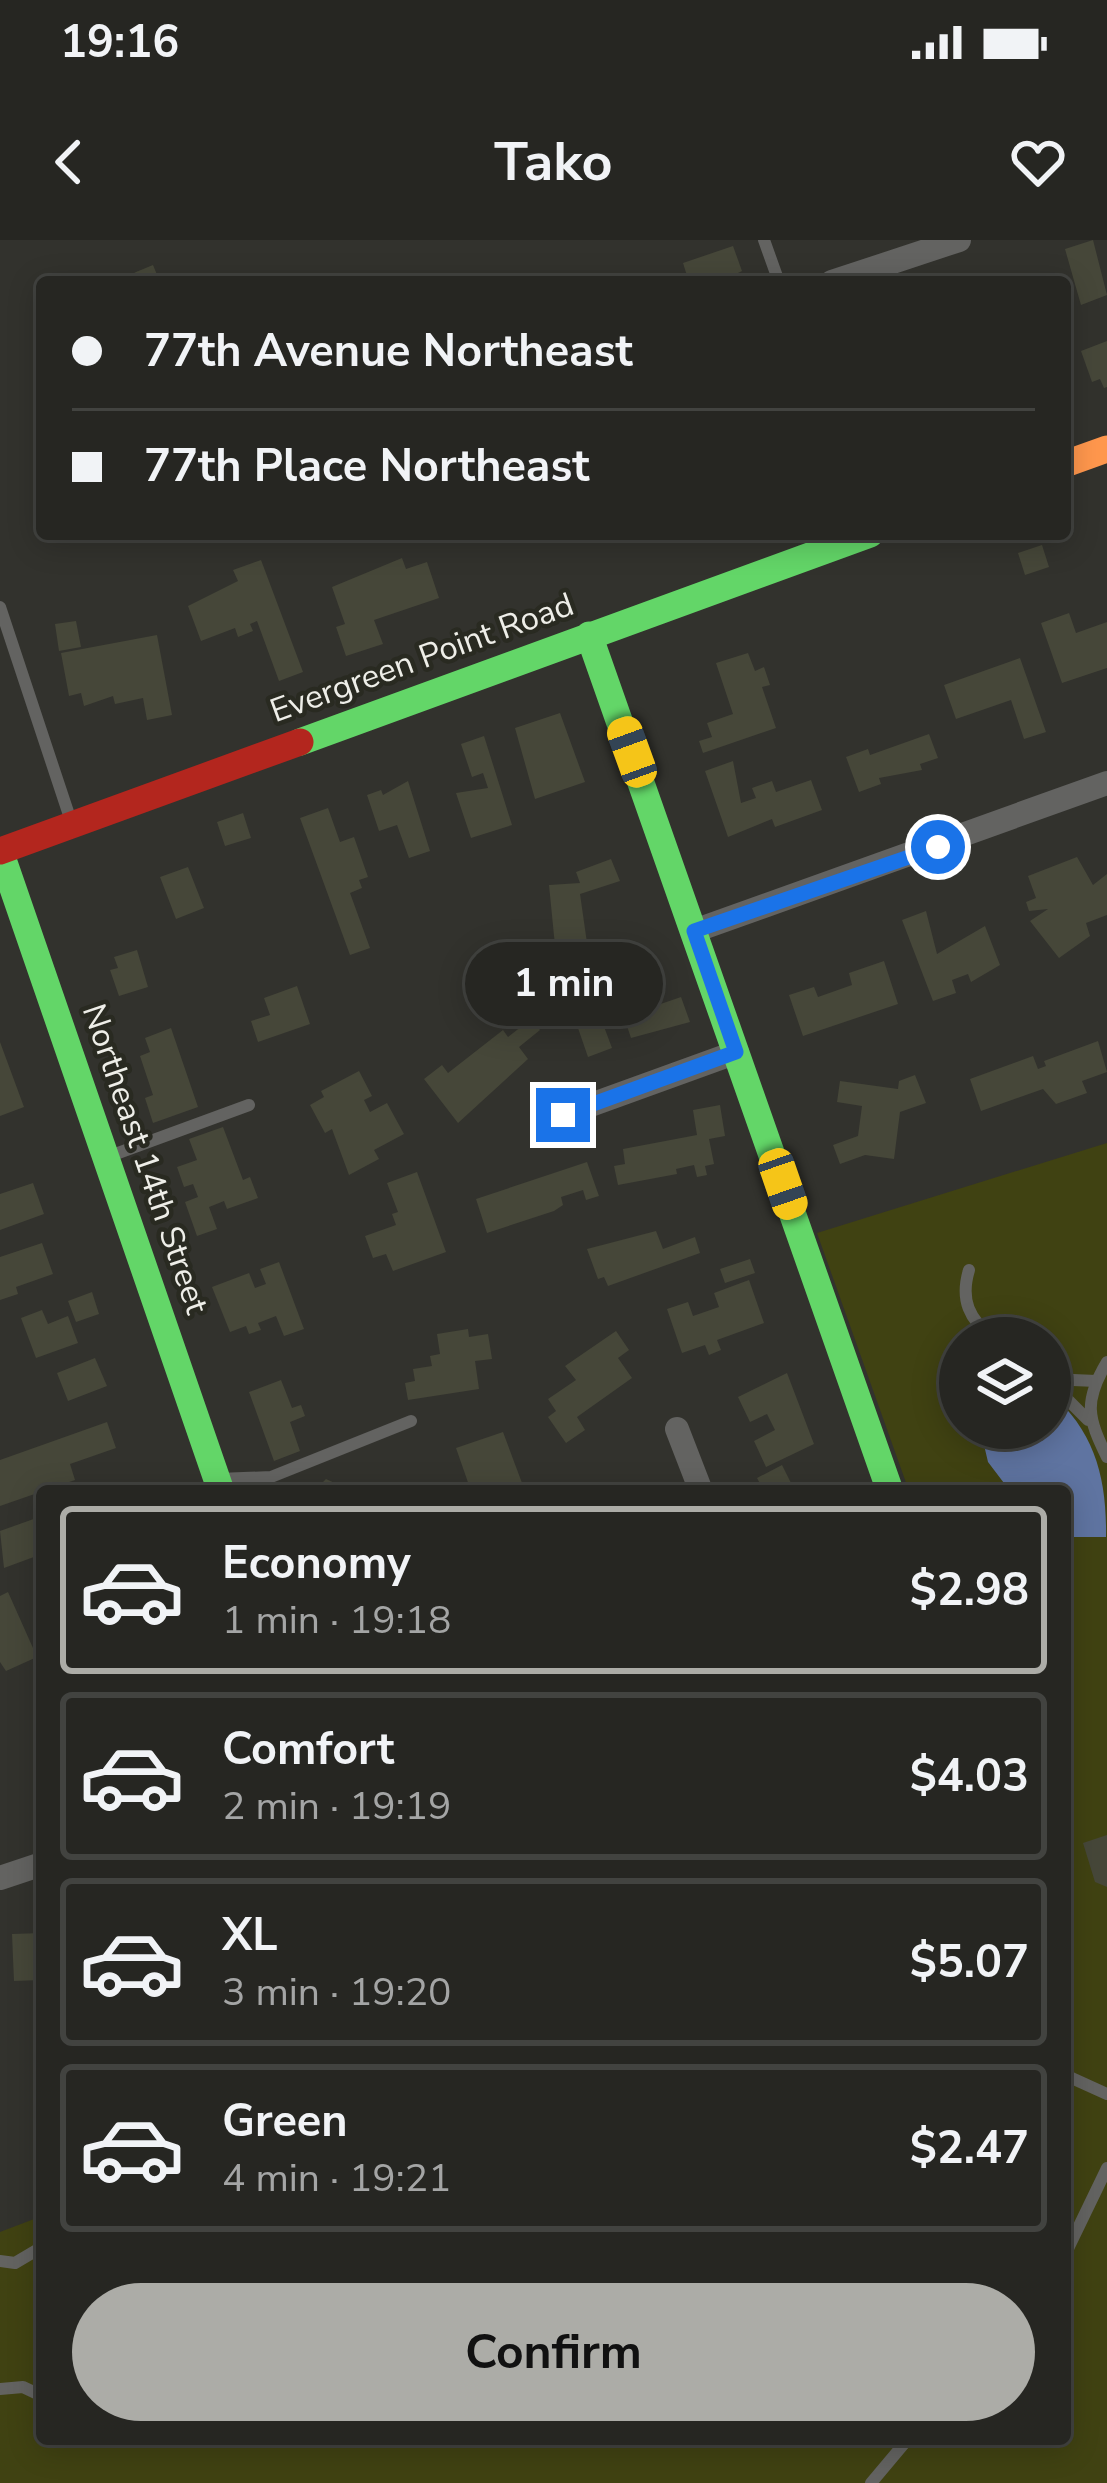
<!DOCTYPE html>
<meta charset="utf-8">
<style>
:root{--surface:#262622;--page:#2e2e2a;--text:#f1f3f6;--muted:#a4a5a5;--line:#424340;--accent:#acaca7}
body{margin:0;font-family:"Nunito Sans",sans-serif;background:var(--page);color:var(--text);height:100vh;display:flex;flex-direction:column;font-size:45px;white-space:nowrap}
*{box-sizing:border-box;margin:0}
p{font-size:39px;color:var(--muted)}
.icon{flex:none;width:66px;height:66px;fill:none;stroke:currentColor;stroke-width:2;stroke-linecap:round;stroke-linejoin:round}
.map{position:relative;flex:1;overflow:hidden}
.panel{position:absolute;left:36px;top:1245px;width:1035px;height:960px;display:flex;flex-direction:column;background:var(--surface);border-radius:12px;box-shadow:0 6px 30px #0003,0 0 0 3px var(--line)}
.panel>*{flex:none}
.guide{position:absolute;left:36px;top:36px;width:1035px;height:264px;border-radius:12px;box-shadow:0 6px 30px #0003,0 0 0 3px var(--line);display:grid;align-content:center;height:264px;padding:0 36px;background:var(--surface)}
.buttons{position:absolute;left:939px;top:1077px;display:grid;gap:24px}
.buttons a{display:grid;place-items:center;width:132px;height:132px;border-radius:50%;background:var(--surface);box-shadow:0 6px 30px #0003,0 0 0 3px var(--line);font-size:60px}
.end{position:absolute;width:54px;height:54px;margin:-27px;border:15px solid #1a73e8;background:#fff;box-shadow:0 0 0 6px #fff}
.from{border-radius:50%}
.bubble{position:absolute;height:84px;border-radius:42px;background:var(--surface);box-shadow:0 6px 30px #0003,0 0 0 3px var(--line);font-size:39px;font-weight:700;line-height:84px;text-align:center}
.car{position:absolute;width:36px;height:72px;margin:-36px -18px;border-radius:15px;box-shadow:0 0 9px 3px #0007;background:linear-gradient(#f5c518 24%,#345 0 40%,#f5c518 0 76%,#345 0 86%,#f5c518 0)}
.guide b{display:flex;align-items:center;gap:42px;height:114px;font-size:45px}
.guide b+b{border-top:3px solid var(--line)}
.guide i{width:30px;height:30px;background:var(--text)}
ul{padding:21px 0 0;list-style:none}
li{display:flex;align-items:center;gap:36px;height:168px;margin:0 24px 18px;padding:0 12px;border:6px solid var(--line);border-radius:12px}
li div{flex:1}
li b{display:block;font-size:45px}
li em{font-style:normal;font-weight:700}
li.current{border-color:var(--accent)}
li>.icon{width:108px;height:108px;stroke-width:1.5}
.button{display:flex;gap:24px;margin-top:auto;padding:24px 36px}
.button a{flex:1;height:138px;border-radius:72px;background:var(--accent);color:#111;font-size:48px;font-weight:700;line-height:138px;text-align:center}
.status{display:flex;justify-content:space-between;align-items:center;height:84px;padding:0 60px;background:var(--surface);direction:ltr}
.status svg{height:33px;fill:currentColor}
header{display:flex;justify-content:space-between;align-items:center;height:156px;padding:0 36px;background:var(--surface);font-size:54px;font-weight:700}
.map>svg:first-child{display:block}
.green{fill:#404212;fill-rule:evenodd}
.water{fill:#5f74a1}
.building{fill:#464739}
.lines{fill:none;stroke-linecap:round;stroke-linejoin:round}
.lane{stroke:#636361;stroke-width:12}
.street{stroke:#636361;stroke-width:24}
.fast{stroke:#63d668;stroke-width:27}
.slow{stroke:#ff974d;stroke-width:27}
.jam{stroke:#b3261e;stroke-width:27}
.route{stroke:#1a73e8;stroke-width:15}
.labels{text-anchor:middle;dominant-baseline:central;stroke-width:9;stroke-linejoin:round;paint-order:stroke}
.street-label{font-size:33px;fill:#eeeee8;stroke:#292a21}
</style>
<div class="status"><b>19:16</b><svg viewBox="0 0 49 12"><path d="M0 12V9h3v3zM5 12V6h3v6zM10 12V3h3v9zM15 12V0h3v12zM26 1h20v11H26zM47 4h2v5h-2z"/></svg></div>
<header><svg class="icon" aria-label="back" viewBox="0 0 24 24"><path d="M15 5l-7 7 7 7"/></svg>Tako<svg class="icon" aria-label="heart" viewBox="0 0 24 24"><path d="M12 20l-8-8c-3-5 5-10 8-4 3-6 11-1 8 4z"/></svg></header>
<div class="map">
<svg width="1107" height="2243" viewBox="0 0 1107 2243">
<rect width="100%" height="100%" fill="#32322d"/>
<!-- green -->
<path class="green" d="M1107,903V2243H0V1992L42,1976V2199H1065V1251H909L817,993ZM960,1098H1050V1188H960Z"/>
<!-- water -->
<path class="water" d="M1050,1153C1095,1191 1107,1239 1106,1297H1065V1251H1010L988,1222L980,1188H1050Z"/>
<!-- building -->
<path class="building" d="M1093,0L1107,55L1081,65L1065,9Z
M733,6L742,31L720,42H689L683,23Z
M153,25L160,42H117L136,32Z
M1107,101V147L1104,148L1100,139L1092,142L1081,111Z
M1042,305L1049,327L1025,335L1018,313Z
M402,318L406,329L427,322L439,358L374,380L383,404L346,416L336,387L345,384L332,347Z
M261,320L303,432L279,441L257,381L250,384L253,391L238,397L235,388L201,401L188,366L238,341L233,330Z
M1069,373L1076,393L1107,382V428L1062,443L1041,383Z
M76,381L81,407L59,411L55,384Z
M157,395L172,475L147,480L143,458L115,464L113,456L84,466L81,453L69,456L61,413Z
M748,413L755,431L764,427L770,445L762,447L776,488L703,513L699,501L712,497L707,483L733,474L716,423Z
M1020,418L1046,492L1024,499L1011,460L956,479L944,445Z
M560,473L585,542L535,559L515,488Z
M929,494L938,518L920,524L922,530L879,538L881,544L859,552L846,517L868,509L870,515Z
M484,496L512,585L471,598L456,553L488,548L483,533L472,537L461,504Z
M733,521L741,563L756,558L752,548L772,541L776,552L811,540L822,570L775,587L772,579L728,597L705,531Z
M408,541L430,611L409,618L397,585L379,591L367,555L381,550L383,555Z
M328,568L340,602L354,597L368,637L359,640L362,648L350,653L370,708L350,715L300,578Z
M243,573L251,598L225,606L217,582Z
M1077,617L1093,645L1107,634V675L1086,683L1090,696L1059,718L1030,681L1048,669L1029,671L1026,662L1036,658L1028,636Z
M611,619L620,641L580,654L588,710L556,716L549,645L580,643L576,632Z
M188,627L204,668L176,679L160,637Z
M926,671L937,714L985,686L1000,725L971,742L968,734L952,740L956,753L933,761L902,680Z
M137,710L148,747L119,756L110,730L118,728L114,717Z
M884,721L898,764L803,796L789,755L814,747L818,757L852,745L849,733Z
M638,738L649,768L681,757L690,782L631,798L624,777L603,784L612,808L588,817L569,762L592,754L595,761L627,749L624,743Z
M297,746L310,784L258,802L251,781L270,775L264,758Z
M531,779L540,790L519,807L528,819L458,883L424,839L442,825L448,833L503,790L508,797Z
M171,788L198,867L153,883L145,858L153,855L140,816L150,812L145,798Z
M1098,801L1107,832L1082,841L1087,853L1056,864L1043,849L981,871L970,839L1033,816L1038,829L1046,826L1044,821Z
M0,802L24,867L0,876Z
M359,831L372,856L364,860L370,872L387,863L404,894L374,910L379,919L349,935L332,889L325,893L310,865L324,857L321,851Z
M915,835L926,863L900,872L894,919L865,915L840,924L833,905L858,896L862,866L837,862L840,841L898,849L899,841Z
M720,865L725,896L709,899L714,924L705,926L707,935L697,937L694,925L676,929L677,934L618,945L614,926L625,924L623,909L697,895L693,870Z
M223,887L243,940L250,937L258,958L227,969L224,961L209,967L217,989L197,996L185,962L198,957L193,944L184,947L177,927L197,920L189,899Z
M587,922L599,956L586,960L583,950L561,957L563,965L554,971L487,993L476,959Z
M417,932L446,1012L393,1031L386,1014L373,1018L365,996L396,985L392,974L398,972L387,943Z
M33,943L44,974L0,990V954Z
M656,991L663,1009L695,997L700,1013L608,1046L604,1037L598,1039L587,1009Z
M42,1003L53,1034L16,1047L18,1054L0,1060V1017Z
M750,1019L755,1033L725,1043L720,1029Z
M279,1022L304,1089L284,1096L276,1076L258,1083L261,1090L249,1094L246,1086L230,1092L212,1047L249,1033L255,1048L266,1044L260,1029Z
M749,1040L764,1083L717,1100L721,1110L709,1115L705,1105L682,1113L667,1069L688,1062L693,1076L719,1067L714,1053Z
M92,1052L99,1074L76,1082L68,1061Z
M42,1070L48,1084L68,1076L78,1103L36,1118L21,1078Z
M468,1089L469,1097L488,1094L492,1119L475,1121L479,1149L408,1160L405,1143L415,1141L413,1129L432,1126L430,1116L440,1114L437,1094Z
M616,1091L629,1110L618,1118L632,1138L577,1177L585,1190L566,1203L548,1177L556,1171L548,1159L576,1140L565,1126Z
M95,1118L107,1146L68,1161L57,1133Z
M787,1133L814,1204L766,1227L754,1201L775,1190L767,1174L750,1182L738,1157Z
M281,1140L292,1168L301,1165L305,1176L290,1182L300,1211L274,1221L249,1152Z
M107,1182L116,1208L70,1224L75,1240L0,1266V1220Z
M503,1192L525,1251H471L456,1208Z
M782,1225L795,1251H764L757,1238Z
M326,1239L352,1251H314Z
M42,1276V1314L4,1328L0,1291Z
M8,1352L37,1417L6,1431L0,1422V1356Z
M1107,1595V1647L1095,1642L1083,1603Z
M42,1693V1740L14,1741L12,1694Z"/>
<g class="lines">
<!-- lane -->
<path class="lane" d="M764,0L779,42
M0,367L72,584
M110,916L249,865
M969,1030C960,1060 969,1079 993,1098
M1107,1122C1083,1162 1088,1178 1107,1217
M1050,1139L1096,1141
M1050,1142L1088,1180
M218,1239L271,1237L411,1181
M1065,1835L1107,1854
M1065,2015L1107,1928
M0,2021L15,2023L42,2007
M0,2149L23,2147L42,2156
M871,2243L908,2199"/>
<!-- street -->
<path class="street" d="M832,42L959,0
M694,691L1107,543
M563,875L737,812
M677,1189L701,1251
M0,1638L42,1624"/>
<!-- fast -->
<path class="fast" d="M589,395L890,1251
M300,502L870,294
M0,611L221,1251"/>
<!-- slow -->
<path class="slow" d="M1065,224L1107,209"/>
<!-- jam -->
<path class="jam" d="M0,611L300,502"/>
</g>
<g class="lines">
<!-- route -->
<path class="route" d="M563,875L736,812L694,691L938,607"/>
</g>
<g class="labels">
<!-- street labels -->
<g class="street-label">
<text transform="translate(422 418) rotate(-20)">Evergreen Point Road</text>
<text transform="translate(145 919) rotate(71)">Northeast 14th Street</text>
</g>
</g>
</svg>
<div class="buttons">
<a><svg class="icon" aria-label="layers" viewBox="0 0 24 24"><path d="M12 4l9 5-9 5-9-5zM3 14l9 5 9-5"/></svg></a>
</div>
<i class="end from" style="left:938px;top:607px"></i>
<i class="end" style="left:563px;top:875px"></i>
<div class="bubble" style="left:465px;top:702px;width:198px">1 min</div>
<i class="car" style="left:632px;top:512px;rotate:340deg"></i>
<i class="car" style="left:783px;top:944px;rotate:161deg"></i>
<div class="guide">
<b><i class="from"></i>77th Avenue Northeast</b>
<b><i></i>77th Place Northeast</b>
</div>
<section class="panel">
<ul>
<li class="current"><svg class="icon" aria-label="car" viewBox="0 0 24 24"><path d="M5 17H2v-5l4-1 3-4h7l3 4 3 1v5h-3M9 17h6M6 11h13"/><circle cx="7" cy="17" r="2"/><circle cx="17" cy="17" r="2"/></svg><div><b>Economy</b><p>1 min · 19:18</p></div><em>$2.98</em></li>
<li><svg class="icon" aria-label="car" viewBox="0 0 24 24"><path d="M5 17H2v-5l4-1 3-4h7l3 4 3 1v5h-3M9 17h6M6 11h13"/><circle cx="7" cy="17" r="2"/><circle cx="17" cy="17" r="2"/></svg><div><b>Comfort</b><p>2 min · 19:19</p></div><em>$4.03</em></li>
<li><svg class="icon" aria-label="car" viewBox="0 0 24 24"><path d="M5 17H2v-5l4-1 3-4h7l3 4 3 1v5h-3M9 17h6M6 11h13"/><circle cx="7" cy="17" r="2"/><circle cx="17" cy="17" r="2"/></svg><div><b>XL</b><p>3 min · 19:20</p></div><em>$5.07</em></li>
<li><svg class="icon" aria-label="car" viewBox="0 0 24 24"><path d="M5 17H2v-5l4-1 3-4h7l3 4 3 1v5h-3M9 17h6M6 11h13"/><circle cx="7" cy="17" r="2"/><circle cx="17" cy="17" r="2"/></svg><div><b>Green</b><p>4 min · 19:21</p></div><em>$2.47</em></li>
</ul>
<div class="button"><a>Confirm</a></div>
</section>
</div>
